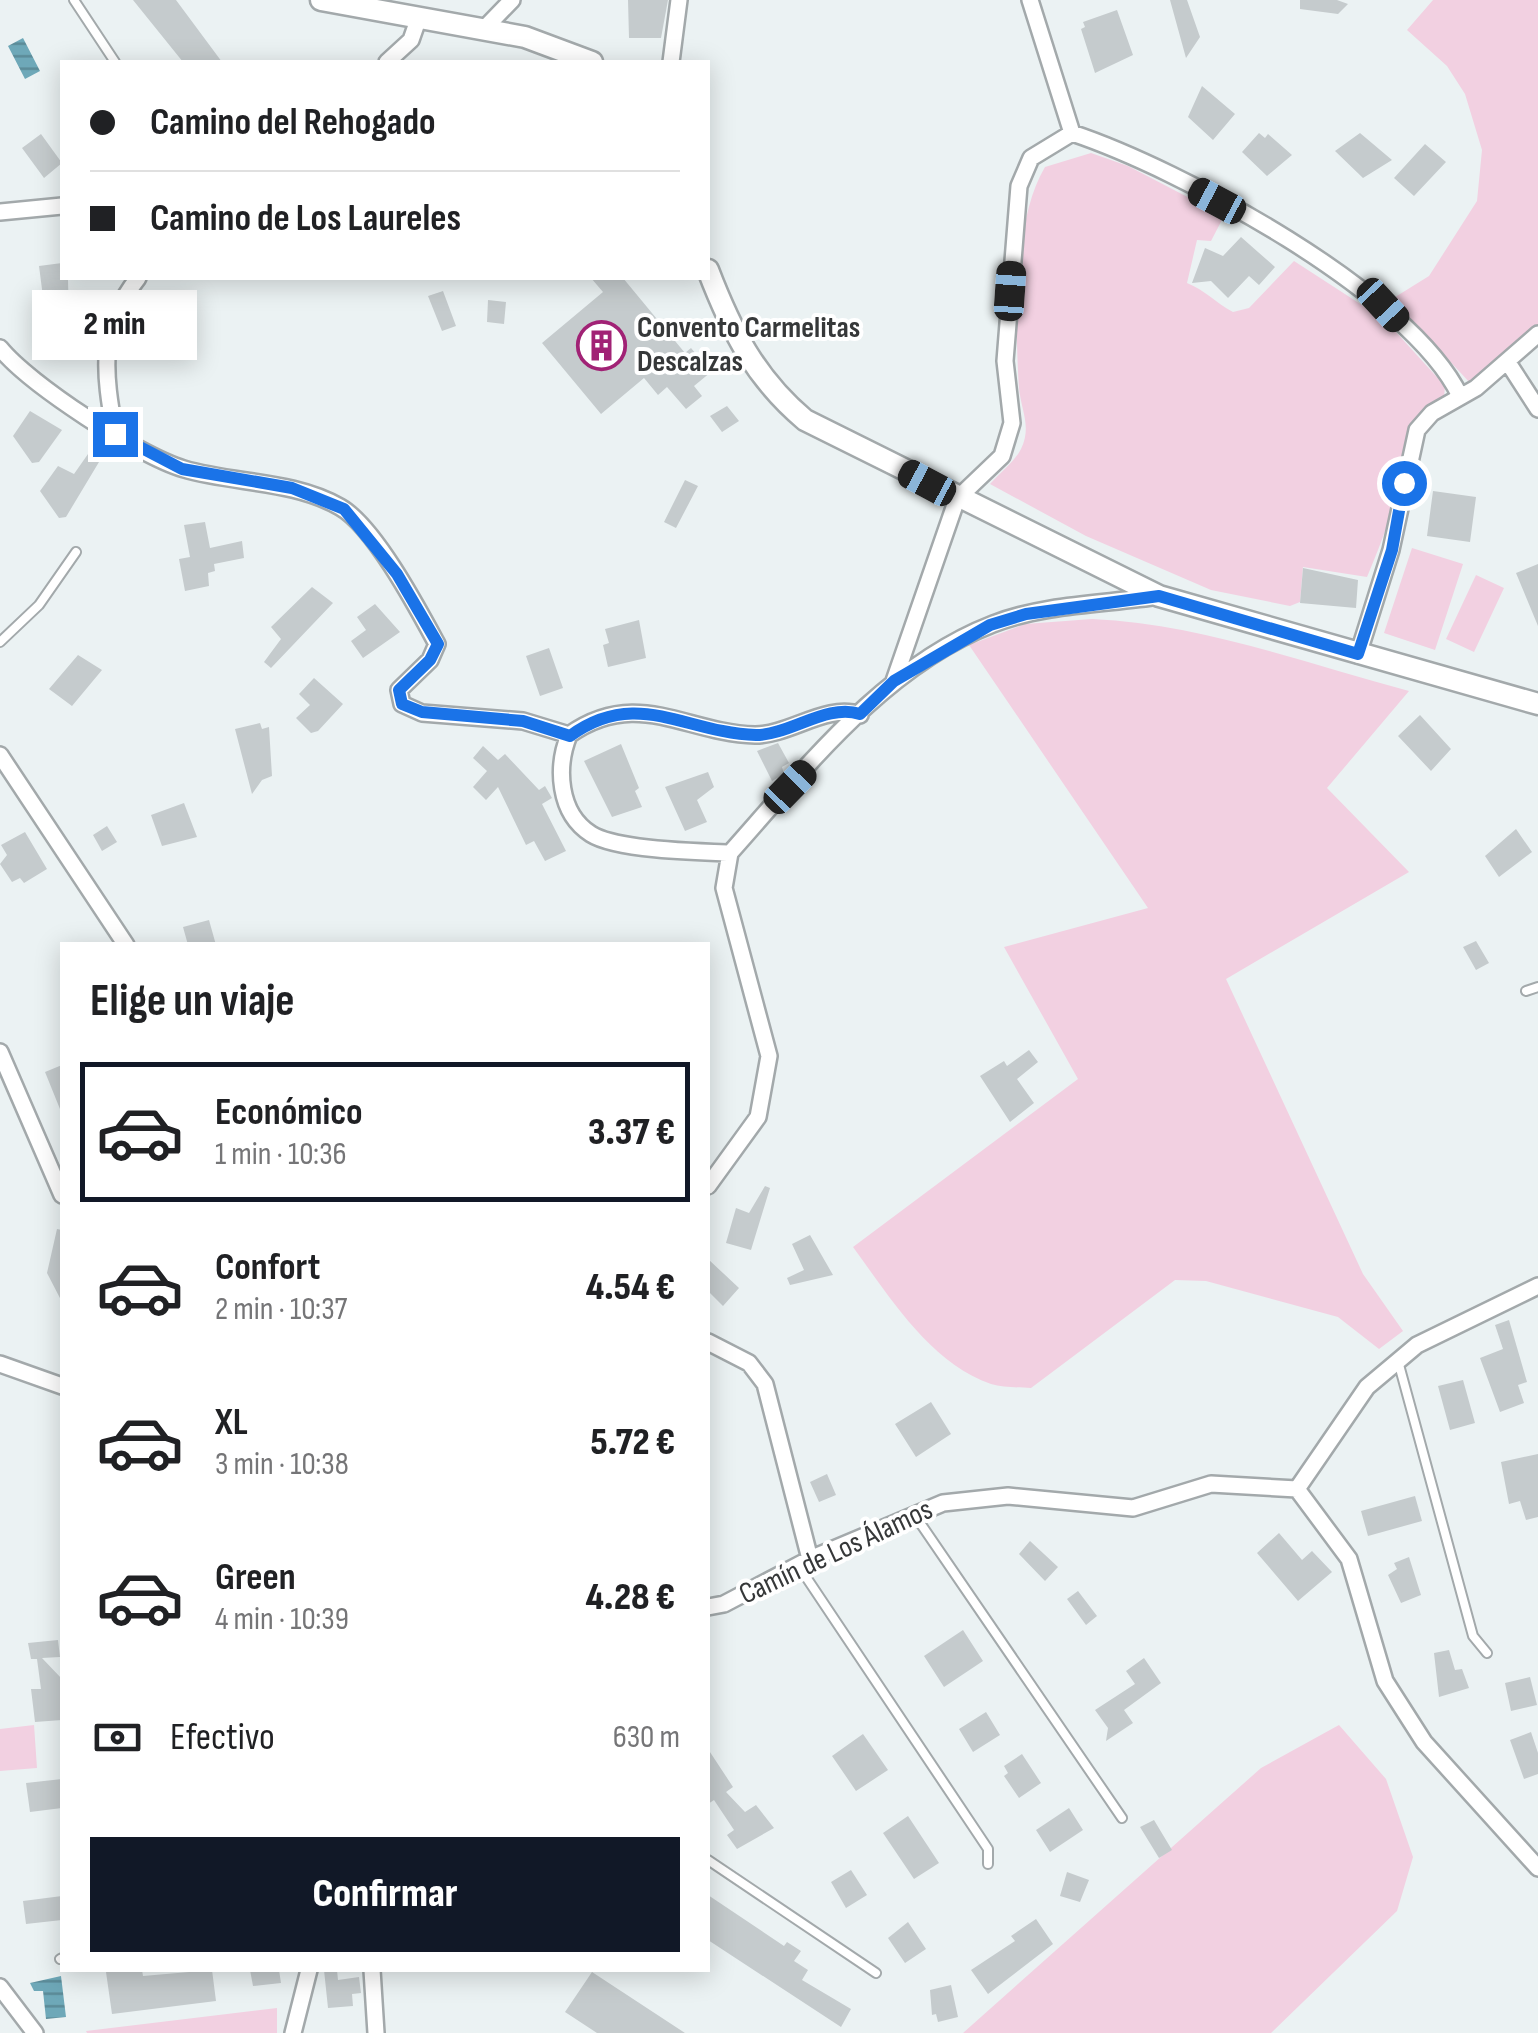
<!DOCTYPE html>
<html lang="es">
<meta charset="utf-8">
<style>
:root{--surface:#fff;--page:#f6f6f6;--text:#202124;--muted:#757577;--line:#e0e0e0;--accent:#111827}
body{margin:0;font-family:"Sofia Sans Condensed",sans-serif;background:var(--page);color:var(--text);height:100vh;display:flex;flex-direction:column;font-size:38px;white-space:nowrap}
*{box-sizing:border-box;margin:0}
p{font-size:32px;color:var(--muted)}
.icon{flex:none;width:55px;height:55px;fill:none;stroke:currentColor;stroke-width:2;stroke-linecap:round;stroke-linejoin:round}
.map{position:relative;flex:1;overflow:hidden}
.drawer{position:absolute;left:60px;top:942px;width:650px;height:1030px;display:flex;flex-direction:column;background:var(--surface);border-radius:0px;box-shadow:0 5px 25px #0003}
.drawer>*{flex:none}
.guide{position:absolute;left:60px;top:60px;width:650px;height:220px;border-radius:0px;box-shadow:0 5px 25px #0003;display:grid;align-content:center;height:220px;padding:0 30px;background:var(--surface)}
.end{position:absolute;width:45px;height:45px;margin:-22px;border:12px solid #1a73e8;background:#fff;box-shadow:0 0 0 5px #fff}
.from{border-radius:50%}
.bubble{position:absolute;height:70px;border-radius:0px;background:var(--surface);box-shadow:0 5px 25px #0003;font-size:32px;font-weight:800;line-height:70px;text-align:center}
.car{position:absolute;width:30px;height:60px;margin:-30px -15px;border-radius:12px;box-shadow:0 0 8px 2px #0007;background:linear-gradient(#222 24%,#8ab4d8 0 40%,#222 0 76%,#8ab4d8 0 86%,#222 0)}
.guide b{display:flex;align-items:center;gap:35px;height:95px;font-size:38px}
.guide b+b{border-top:2px solid var(--line)}
.guide i{width:25px;height:25px;background:var(--text)}
ul{padding:0;list-style:none}
li{display:flex;align-items:center;gap:30px;height:140px;margin:0 20px 15px;padding:0 10px;border:5px solid transparent;border-radius:0px}
li div{flex:1}
li b{display:block;font-size:38px}
li em{font-style:normal;font-weight:800}
li.on{border-color:var(--accent)}
li>.icon{width:90px;height:90px;stroke-width:1.5}
h2{padding:0 30px;font-size:45px;line-height:120px}
.pay{display:flex;align-items:center;gap:25px;height:110px;padding:0 30px;font-size:38px}
.pay p{margin-inline-start:auto}
.action{display:flex;gap:20px;margin-top:auto;padding:20px 30px}
.action a{flex:1;height:115px;border-radius:0px;background:var(--accent);color:#fff;font-size:40px;font-weight:800;line-height:115px;text-align:center}
.map>svg:first-child{display:block}
.green{fill:#f2d0e1}
.water{fill:url(#water-rules)}
.building{fill:#c5cbcd}
.lines{fill:none;stroke-linecap:round;stroke-linejoin:round}
.service-casing{stroke:#a3a9ab;stroke-width:12}
.minor-casing{stroke:#a3a9ab;stroke-width:20}
.tertiary-casing{stroke:#a3a9ab;stroke-width:25}
.service{stroke:#fff;stroke-width:8}
.minor{stroke:#fff;stroke-width:15}
.tertiary{stroke:#fff;stroke-width:20}
.route{stroke:#1a73e8;stroke-width:12}
.labels{text-anchor:middle;dominant-baseline:central;stroke-width:8;stroke-linejoin:round;paint-order:stroke}
.poi-label{font-size:30px;font-weight:bold;fill:#363839;stroke:#fff;text-anchor:start}
.street-label{font-size:30px;fill:#363839;stroke:#fff}
</style>
<div class="map">
<svg width="1538" height="2033" viewBox="0 0 1538 2033">
<defs>
<pattern id="water-rules" width="6" height="5" patternUnits="userSpaceOnUse" patternTransform="scale(2.5)"><rect width="6" height="5" fill="#6ea8b8"/><path d="M0 2.5h6" fill="none" stroke="#5b8a97"/></pattern>
</defs>
<rect width="100%" height="100%" fill="#ebf2f3"/>
<!-- green -->
<path class="green" d="M1433,0H1538V327L1471,384L1392,299L1429,276L1477,201L1482,150L1465,94L1447,66L1407,30Z
M1091,153L1128,166L1224,216L1211,241L1197,240L1187,283C1205,290 1216,303 1233,312L1249,308L1294,261L1385,320L1445,386L1444,398C1396,421 1403,474 1389,519C1383,538 1375,558 1367,577L1303,567L1300,602L1290,606L1211,590L1086,536L990,484C1000,473 1015,461 1021,449C1032,427 1021,410 1019,388C1015,325 1013,220 1045,167Z
M1412,548L1463,564L1435,650L1384,633Z
M1476,575L1504,588L1474,652L1446,639Z
M1092,619C1202,624 1303,663 1409,691L1327,788L1409,872L1226,979L1363,1274L1403,1331L1379,1349L1338,1317L1206,1281L1175,1280L1031,1388C1019,1387 1003,1388 991,1384C930,1363 889,1296 853,1247L1078,1079L1004,947L1148,908L969,645L1025,624Z
M34,1725L37,1768L0,1771V1729Z
M1339,1725L1386,1779L1413,1857L1397,1911L1271,2033H963L1261,1768Z
M277,2008V2033H87L86,2031Z"/>
<!-- water -->
<path class="water" d="M23,38L40,71L25,79L8,46Z
M61,1976L66,2017L46,2019L43,1991H34L30,1983Z"/>
<!-- building -->
<path class="building" d="M133,0H176L222,62H183Z
M628,0H668L661,38H629Z
M1170,0H1187L1200,37L1186,58Z
M1300,0H1337L1348,4L1338,14L1300,9Z
M1117,10L1133,55L1095,73L1081,29L1085,27L1083,22Z
M1202,86L1235,114L1213,140L1188,117Z
M1259,133L1265,138L1268,134L1292,155L1267,176L1242,152Z
M1360,133L1392,160L1363,178L1335,151Z
M41,134L62,163L44,178L22,148Z
M1425,144L1446,162L1414,196L1394,178Z
M1241,237L1275,267L1259,285L1249,276L1228,298L1211,281L1192,283L1205,248L1223,256Z
M62,263V278L68,280L69,320L39,323L36,298L43,297L39,266Z
M591,278H623L685,353L691,348L711,372L694,386L702,396L686,409L667,387L658,395L644,378L601,414L542,343L603,292Z
M443,291L456,326L442,331L428,296Z
M488,300L506,302L504,324L487,322Z
M727,406L739,421L722,432L710,416Z
M30,411L62,430L39,462L32,463L13,436Z
M88,454L99,462L66,517L59,518L40,491L58,466L74,474Z
M685,480L698,486L676,528L664,522Z
M1433,491L1476,497L1470,542L1427,536Z
M205,522L210,548L242,541L244,558L214,564L215,571L208,573L209,586L185,591L179,559L190,557L184,525Z
M1538,564V626L1516,573Z
M1303,568L1358,580L1356,608L1300,603Z
M312,587L333,603L271,668L264,662L281,639L271,627Z
M375,604L400,632L363,658L351,641L366,630L357,617Z
M639,620L646,658L608,667L603,645L609,643L605,629Z
M549,648L563,688L540,696L526,656Z
M78,655L102,670L72,706L49,689Z
M314,678L343,704L318,731L311,733L296,718L310,705L299,694Z
M1420,715L1451,749L1431,771L1398,736Z
M260,723L262,729L269,727L272,776L262,780L252,794L235,729Z
M778,743L789,763L782,767L784,774L772,781L757,751Z
M621,744L639,788L635,791L642,807L612,817L584,761Z
M483,746L498,760L505,754L539,790L545,786L552,798L542,804L566,851L545,861L534,841L526,845L498,787L486,800L473,787L487,771L473,758Z
M708,772L714,787L697,800L707,822L685,831L665,787Z
M184,803L197,837L162,846L151,815Z
M107,826L117,842L102,851L93,835Z
M1516,829L1532,852L1499,877L1485,856Z
M25,832L47,869L24,883L20,878L12,882L0,864L7,855L1,845Z
M209,920L216,945H188L183,927Z
M1476,941L1489,963L1476,970L1463,947Z
M1029,1050L1038,1062L1017,1079L1034,1103L1010,1122L980,1076L1004,1061L1007,1066Z
M62,1065V1114L45,1072Z
M765,1186L770,1188L751,1250L726,1243L736,1208L749,1213Z
M57,1229L62,1230V1302L47,1273Z
M810,1235L833,1275L790,1285L787,1278L804,1270L792,1244Z
M708,1259L739,1288L723,1306L708,1291Z
M1509,1320L1527,1382L1518,1385L1524,1403L1500,1412L1480,1358L1503,1349L1495,1325Z
M1463,1380L1475,1423L1450,1430L1438,1386Z
M931,1402L951,1434L916,1457L895,1424Z
M1538,1454V1517L1526,1520L1520,1501L1509,1504L1501,1462Z
M827,1474L836,1495L819,1502L810,1482Z
M1415,1496L1422,1521L1368,1536L1361,1511Z
M1279,1533L1302,1560L1312,1551L1332,1572L1298,1601L1257,1553Z
M1030,1541L1058,1567L1045,1581L1019,1554Z
M1409,1557L1421,1595L1401,1603L1388,1575L1397,1569L1394,1563Z
M1078,1591L1097,1616L1086,1625L1067,1599Z
M963,1630L983,1661L944,1687L924,1656Z
M58,1640L60,1657L42,1658L62,1679V1720L35,1722L31,1689H41L37,1659H31L28,1643Z
M1449,1650L1455,1670L1462,1669L1469,1688L1439,1697L1434,1653Z
M1144,1658L1161,1683L1124,1710L1133,1723L1106,1741L1108,1728L1095,1710L1135,1684L1126,1671Z
M1530,1677L1537,1705L1511,1711L1505,1683Z
M986,1712L1000,1735L973,1752L959,1729Z
M1531,1732L1538,1753V1774L1524,1779L1510,1740Z
M863,1734L888,1770L856,1791L832,1756Z
M708,1749L733,1787L726,1792L745,1812L756,1805L774,1828L737,1849L727,1835L734,1830L714,1800L708,1804Z
M1022,1754L1041,1783L1019,1798L1004,1776L1008,1773L1004,1766Z
M62,1779V1808L30,1812L26,1783Z
M1069,1808L1083,1830L1050,1852L1036,1830Z
M908,1816L939,1863L914,1879L883,1833Z
M1154,1820L1172,1850L1159,1858L1140,1827Z
M851,1870L867,1895L846,1908L831,1882Z
M1067,1872L1089,1880L1080,1902L1060,1896Z
M708,1895L784,1946L787,1942L801,1951L794,1961L808,1970L802,1980L851,2009L841,2027L708,1940Z
M62,1896V1920L26,1924L23,1901Z
M1036,1919L1053,1944L988,1994L971,1970L1015,1941L1011,1936Z
M908,1922L926,1949L905,1963L888,1938Z
M142,1970L143,1976L212,1970L216,2001L112,2014L106,1972Z
M250,1970H279L281,1983L253,1986Z
M324,1970H337L338,1980L359,1977L361,1993L352,1994L353,2006L328,2008Z
M592,1972L685,2033H597L565,2012Z
M951,1985L958,2017L938,2022L936,2014L932,2015L930,1990Z"/>
<g class="lines">
<defs>
<path id="service" d="M74,0L115,62
M0,642L39,605L76,552
M1526,991L1538,987
M1398,1361L1473,1636L1487,1653
M914,1514L1122,1818
M800,1568L988,1849V1864
M708,1860L876,1973
M60,1959L62,1958"/>
<path id="minor" d="M483,30L512,0
M387,62L411,40L418,20
M671,62L679,0
M1072,133C1180,169 1410,292 1460,396
M0,212L62,206
M0,348C29,384 139,456 184,469C236,484 292,480 340,507C374,526 418,609 437,644L430,660L399,690L402,704L422,713L523,721L569,735C637,687 685,733 755,735C790,735 827,703 860,715
M1507,361L1538,409
M115,433C104,373 98,328 138,278
M1358,655L1391,550L1417,430L1432,413L1476,388L1538,334
M894,681L957,499L1002,456L1012,423L1005,361L1019,186L1031,158L1072,133L1030,0
M569,735C556,767 558,813 591,834C616,850 697,852 730,853
M0,755L126,945
M0,1052L62,1195
M708,1186L758,1117L769,1056L724,888L730,853C805,769 884,666 993,624C1044,604 1105,604 1159,596
M708,1342L749,1363L765,1384L810,1559
M0,1364L62,1386
M1297,1489L1349,1559L1385,1681L1424,1742L1538,1868
M708,1607L724,1604L810,1559L943,1503L1008,1496L1133,1508L1211,1484L1297,1489L1367,1387L1398,1361L1417,1345L1538,1286
M372,1970L376,2033
M0,1987L35,2033
M293,2033L309,1970"/>
<path id="tertiary" d="M321,0L525,37L592,62
M708,270C731,330 755,378 805,420L1159,596L1538,704"/>
</defs>
<!-- service casing -->
<use href="#service" class="service-casing"/>
<!-- minor casing -->
<use href="#minor" class="minor-casing"/>
<!-- tertiary casing -->
<use href="#tertiary" class="tertiary-casing"/>
<!-- service -->
<use href="#service" class="service"/>
<!-- minor -->
<use href="#minor" class="minor"/>
<!-- tertiary -->
<use href="#tertiary" class="tertiary"/>
</g>
<g class="lines">
<!-- route -->
<path class="route" d="M115,434L182,469L292,488L344,509L397,574L438,644L430,660L399,690L402,704L422,712L523,721L570,736C637,687 685,733 756,735C790,735 827,703 860,714L894,681L990,625L1026,614L1159,596L1358,654L1392,550L1404,483"/>
</g>
<!-- icons -->
<defs>
<symbol id="building-ring" viewBox="-11 -11 22 22"><circle r="9.5" fill="#fff" stroke="#a12275" stroke-width="1.5"/><path d="M-4-6H4V6H1V3H-1V6H-4ZM-2.5-4.3h1.7v1.8h-1.7ZM.8-4.3h1.7v1.8H.8ZM-2.5-1h1.7V.8h-1.7ZM.8-1h1.7V.8H.8Z" fill="#a12275"/></symbol>
</defs>
<g fill-rule="evenodd">
<use href="#building-ring" x="574" y="318" width="55" height="55"/>
</g>
<g class="labels">
<!-- poi labels -->
<g class="poi-label">
<text x="637" y="328">Convento Carmelitas<tspan x="637" dy="34">Descalzas</tspan></text>
</g>
<!-- street labels -->
<g class="street-label">
<text transform="translate(836 1552) rotate(-25)">Camín de Los Álamos</text>
</g>
</g>
</svg>
<i class="end from" style="left:1404px;top:483px"></i>
<i class="end" style="left:115px;top:434px"></i>
<div class="bubble" style="left:32px;top:290px;width:165px">2 min</div>
<i class="car" style="left:1217px;top:201px;rotate:298deg"></i>
<i class="car" style="left:1010px;top:291px;rotate:4deg"></i>
<i class="car" style="left:1383px;top:305px;rotate:137deg"></i>
<i class="car" style="left:927px;top:483px;rotate:298deg"></i>
<i class="car" style="left:790px;top:787px;rotate:44deg"></i>
<div class="guide">
<b><i class="from"></i>Camino del Rehogado</b>
<b><i></i>Camino de Los Laureles</b>
</div>
<section class="drawer">
<h2>Elige un viaje</h2>
<ul>
<li class="on"><svg class="icon" aria-label="car" viewBox="0 0 24 24"><path d="M5 17H2v-5l4-1 3-4h7l3 4 3 1v5h-3M9 17h6M6 11h13"/><circle cx="7" cy="17" r="2"/><circle cx="17" cy="17" r="2"/></svg><div><b>Económico</b><p>1 min · 10:36</p></div><em>3.37 €</em></li>
<li><svg class="icon" aria-label="car" viewBox="0 0 24 24"><path d="M5 17H2v-5l4-1 3-4h7l3 4 3 1v5h-3M9 17h6M6 11h13"/><circle cx="7" cy="17" r="2"/><circle cx="17" cy="17" r="2"/></svg><div><b>Confort</b><p>2 min · 10:37</p></div><em>4.54 €</em></li>
<li><svg class="icon" aria-label="car" viewBox="0 0 24 24"><path d="M5 17H2v-5l4-1 3-4h7l3 4 3 1v5h-3M9 17h6M6 11h13"/><circle cx="7" cy="17" r="2"/><circle cx="17" cy="17" r="2"/></svg><div><b>XL</b><p>3 min · 10:38</p></div><em>5.72 €</em></li>
<li><svg class="icon" aria-label="car" viewBox="0 0 24 24"><path d="M5 17H2v-5l4-1 3-4h7l3 4 3 1v5h-3M9 17h6M6 11h13"/><circle cx="7" cy="17" r="2"/><circle cx="17" cy="17" r="2"/></svg><div><b>Green</b><p>4 min · 10:39</p></div><em>4.28 €</em></li>
</ul>
<div class="pay"><svg class="icon" aria-label="cash" viewBox="0 0 24 24"><path d="M3 7h18v10H3z"/><circle cx="12" cy="12" r="2"/></svg>Efectivo<p>630 m</p></div>
<div class="action"><a>Confirmar</a></div>
</section>
</div>
